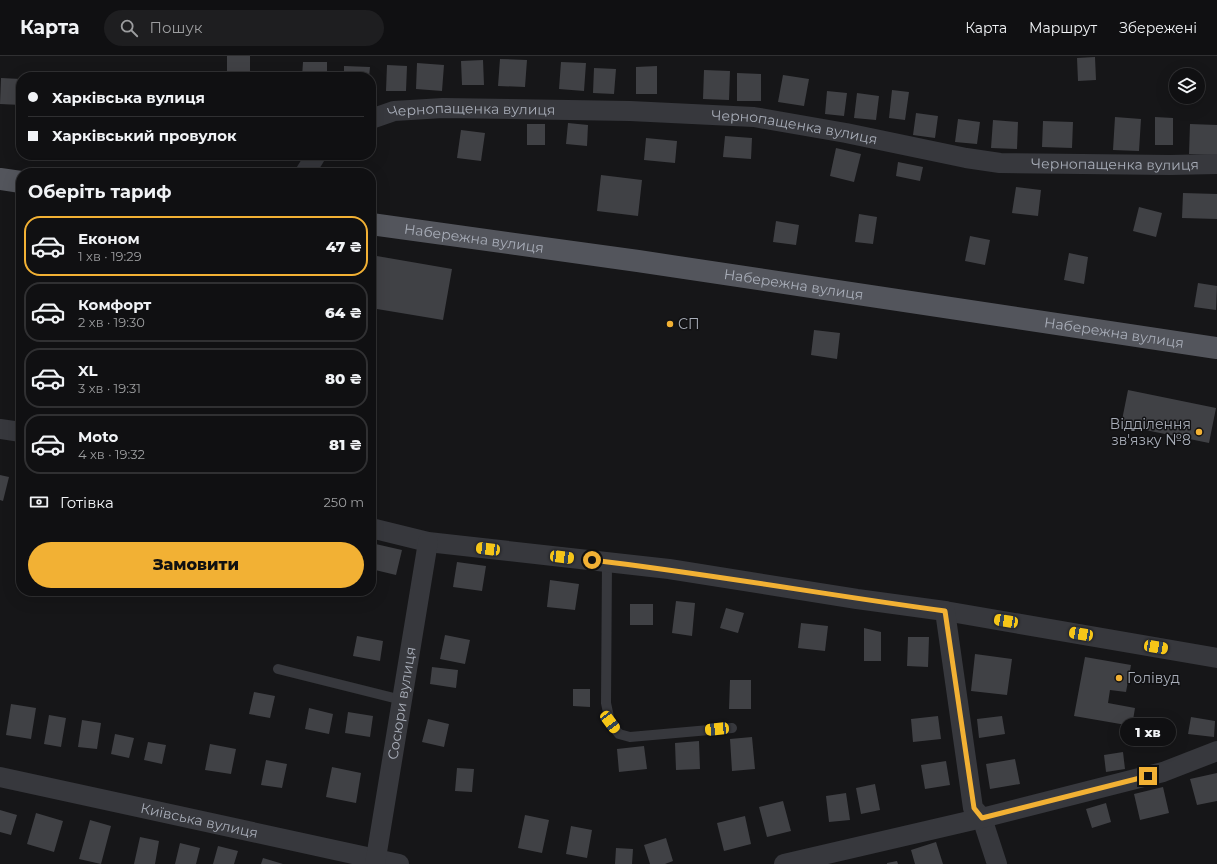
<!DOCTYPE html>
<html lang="uk">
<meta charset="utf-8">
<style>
:root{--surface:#101012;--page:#1e1e20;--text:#f1f3f6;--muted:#9c9d9f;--line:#303032;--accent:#f2b134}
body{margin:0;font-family:Montserrat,sans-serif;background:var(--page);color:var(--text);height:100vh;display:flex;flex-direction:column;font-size:15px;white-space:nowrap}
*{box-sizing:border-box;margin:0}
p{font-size:13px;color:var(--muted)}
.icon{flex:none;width:22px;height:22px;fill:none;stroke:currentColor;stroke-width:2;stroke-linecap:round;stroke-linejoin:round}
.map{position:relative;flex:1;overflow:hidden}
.details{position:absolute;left:16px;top:112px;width:360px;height:428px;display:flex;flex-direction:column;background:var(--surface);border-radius:16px;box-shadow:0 4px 16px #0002,0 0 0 1px var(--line)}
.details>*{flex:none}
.banner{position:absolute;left:16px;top:16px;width:360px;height:88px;border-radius:16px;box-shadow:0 4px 16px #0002,0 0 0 1px var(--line);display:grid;align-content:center;height:88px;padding:0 12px;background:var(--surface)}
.controls{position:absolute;left:1169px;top:12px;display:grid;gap:8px}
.controls a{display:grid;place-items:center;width:36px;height:36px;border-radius:50%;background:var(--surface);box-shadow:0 4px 16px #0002,0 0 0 1px var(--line);font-size:20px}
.end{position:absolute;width:18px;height:18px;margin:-9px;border:5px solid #f2b134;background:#111;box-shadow:0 0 0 2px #111}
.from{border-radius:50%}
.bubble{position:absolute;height:28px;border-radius:14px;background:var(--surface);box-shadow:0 4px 16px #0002,0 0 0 1px var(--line);font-size:13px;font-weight:800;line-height:28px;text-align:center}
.car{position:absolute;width:12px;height:24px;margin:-12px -6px;border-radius:5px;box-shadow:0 0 3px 1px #0007;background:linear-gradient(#f5c518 24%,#345 0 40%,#f5c518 0 76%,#345 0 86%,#f5c518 0)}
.banner b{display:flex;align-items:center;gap:14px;height:38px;font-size:15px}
.banner b+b{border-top:1px solid var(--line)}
.banner i{width:10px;height:10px;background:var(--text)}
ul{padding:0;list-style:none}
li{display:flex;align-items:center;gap:12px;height:60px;margin:0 8px 6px;padding:0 4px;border:2px solid var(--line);border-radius:16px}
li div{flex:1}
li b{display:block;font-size:15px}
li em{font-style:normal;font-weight:800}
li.active{border-color:var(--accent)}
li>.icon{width:36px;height:36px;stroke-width:1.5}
h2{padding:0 12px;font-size:18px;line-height:48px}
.pay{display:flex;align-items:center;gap:10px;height:44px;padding:0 12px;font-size:15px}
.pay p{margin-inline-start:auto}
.primary-button{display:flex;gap:8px;margin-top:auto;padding:8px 12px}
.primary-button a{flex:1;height:46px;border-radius:24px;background:var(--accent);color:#111;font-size:16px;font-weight:800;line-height:46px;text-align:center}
header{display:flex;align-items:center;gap:24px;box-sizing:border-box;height:56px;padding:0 20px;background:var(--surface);border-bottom:1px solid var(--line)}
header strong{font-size:19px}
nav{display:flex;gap:22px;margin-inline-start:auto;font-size:14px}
.search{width:280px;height:36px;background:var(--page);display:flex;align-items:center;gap:10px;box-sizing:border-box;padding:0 14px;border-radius:22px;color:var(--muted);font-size:15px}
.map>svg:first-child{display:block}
.building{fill:#404145}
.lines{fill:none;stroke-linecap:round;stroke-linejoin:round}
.lane{stroke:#37383d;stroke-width:10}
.street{stroke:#37383d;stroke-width:20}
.primary{stroke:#53555c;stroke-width:22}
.route{stroke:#f2b134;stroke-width:5}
.poi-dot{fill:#f2b134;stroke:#111113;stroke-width:1.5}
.labels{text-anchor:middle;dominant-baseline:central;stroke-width:3;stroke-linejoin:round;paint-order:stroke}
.street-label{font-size:14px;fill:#a8adb8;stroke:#111113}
.poi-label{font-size:14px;fill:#a8adb8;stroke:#111113;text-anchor:start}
</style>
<header>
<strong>Карта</strong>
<div class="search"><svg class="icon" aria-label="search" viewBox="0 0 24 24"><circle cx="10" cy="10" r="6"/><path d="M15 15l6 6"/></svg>Пошук</div>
<nav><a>Карта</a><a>Маршрут</a><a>Збережені</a></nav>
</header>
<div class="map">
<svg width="1217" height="808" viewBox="0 0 1217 808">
<rect width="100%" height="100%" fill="#161618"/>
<!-- building -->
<path class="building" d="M227,0H250V21H227Z
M1095,1L1096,24L1078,25L1077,2Z
M500,3L527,4L525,31L498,30Z
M483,4L484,29H462L461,5Z
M303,6H327V21H302Z
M561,6L586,7L584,35L559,33Z
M417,7L444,9L442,35L416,33Z
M387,9L407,10L406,35H386Z
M344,10L370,11L369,21H344Z
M657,10V38H636V11Z
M594,12L616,13L614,38L593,37Z
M704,14L730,15L729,44L703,43Z
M737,17L761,18V45H737Z
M783,19L809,23L804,50L778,46Z
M1,22L21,23V49L0,48Z
M892,34L909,36L905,64L889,62Z
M827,35L847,37L844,60L825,58Z
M857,37L879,40L876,64L854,62Z
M916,57L938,60L935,82L913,79Z
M1115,61L1141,63L1139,95L1113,94Z
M1155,61L1173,62V89H1155Z
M958,63L980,66L977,88L955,86Z
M993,64L1018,66L1017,93L991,92Z
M1043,65L1073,66L1072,92L1042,91Z
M568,67L588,69L587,90L566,88Z
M527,68H545V89H527Z
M1190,68L1217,69V99L1189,98Z
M461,74L485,77L481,105L457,102Z
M725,80L752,82L751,103L723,101Z
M646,82L677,85L675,107L644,104Z
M836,92L861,98L854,126L830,120Z
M898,106L923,111L920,125L896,120Z
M601,119L642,124L638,160L597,155Z
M1016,131L1041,134L1038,160L1012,157Z
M1183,137L1217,138V163L1182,162Z
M1139,151L1162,157L1156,181L1133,175Z
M859,158L877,161L873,188L855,186Z
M776,165L799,169L796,189L773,186Z
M970,180L990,184L985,209L965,205Z
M1069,197L1088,201L1084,228L1064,224Z
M371,199L452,213L443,264L371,252Z
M1198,227L1217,230L1216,254L1194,251Z
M814,274L840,277L837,303L811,299Z
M1128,334L1216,352L1209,387L1121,369Z
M0,419L9,421L3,445L0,444Z
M371,487L402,494L396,519L371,513Z
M457,506L486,510L482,535L453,531Z
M550,524L579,528L575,554L547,551Z
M676,545L695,547L692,580L672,577Z
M630,548H653V569H630Z
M726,552L744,557L738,577L720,572Z
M801,567L828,570L825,595L798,592Z
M864,572L881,576V605H864Z
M445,579L470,584L465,608L440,603Z
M357,580L383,585L380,605L353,600Z
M908,581H929L928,611L907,610Z
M975,598L1012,603L1007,639L971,635Z
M1085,601L1131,609L1126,636L1110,634L1108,647L1135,652L1132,670L1074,660Z
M432,611L458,614L456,632L430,628Z
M730,624H751V653H729Z
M573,633H590V651L573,650Z
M254,636L275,640L270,662L249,658Z
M11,648L36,652L31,683L6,679Z
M309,652L333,658L329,678L305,673Z
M348,656L373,660L370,681L345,677Z
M49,659L66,662L61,691L44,688Z
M938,660L941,683L913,686L911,663Z
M1002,660L1005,678L979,682L977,663Z
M1191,661L1215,665L1214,681L1188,678Z
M428,663L449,668L444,691L422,686Z
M82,664L101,667L97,693L78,691Z
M115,678L134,682L129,702L111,698Z
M752,681L755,713L732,715L730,683Z
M699,685L700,713L676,714L675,687Z
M148,686L166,689L162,708L144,704Z
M210,688L236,693L231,718L205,714Z
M644,690L647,713L619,716L617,693Z
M1123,696L1125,713L1106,716L1104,699Z
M1015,703L1020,728L990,733L986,708Z
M266,704L287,708L282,732L261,729Z
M946,705L950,729L925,733L921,709Z
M332,711L361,717L356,747L326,741Z
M457,712L474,713L472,736L455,735Z
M1217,717V745L1197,749L1190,723Z
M875,728L880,754L861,758L856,732Z
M1163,731L1169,757L1140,764L1134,738Z
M846,737L850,764L829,766L826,740Z
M783,745L791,775L767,781L759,751Z
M1106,747L1111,766L1092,772L1086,753Z
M0,754L17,759L11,779L0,776Z
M36,757L63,765L54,796L27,788Z
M525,759L549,764L542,797L518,792Z
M745,760L751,788L724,795L717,767Z
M90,764L111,770L101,808L79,803Z
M571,770L592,774L587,802L566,798Z
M140,781L159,785L155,808H134Z
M666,782L673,805L665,808H650L644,789Z
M936,786L943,808H915L911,794Z
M180,787L200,792L196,808H175Z
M218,790L238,795L234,808H213Z
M616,792L633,793L632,808H615Z
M263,802L283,808H261Z
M897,805L898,808H887V807Z"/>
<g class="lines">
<!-- lane -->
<path class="lane" d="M607,506L606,647L610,666L619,678L630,681L732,672
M278,613L402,644"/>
<!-- street -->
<g class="street">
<path id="s1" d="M371,63L394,55L443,52L630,55L754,61L846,77L966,102L1000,107L1170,109L1217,108"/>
<path d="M305,117L316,99"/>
<path d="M0,373L21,376"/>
<path d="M371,472L428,486L669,513L857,543L945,555L1217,602"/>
<path d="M945,555L973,752L982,762L997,808"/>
<path id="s2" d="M0,721L399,808"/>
<path id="s3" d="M375,808L428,486"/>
<path d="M784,808L982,762L1163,716L1217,695"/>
</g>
<!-- primary -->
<g class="primary">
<path d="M0,123L21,126"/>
<path id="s4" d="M371,168L638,205L1217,292"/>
</g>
</g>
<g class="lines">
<!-- route -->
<path class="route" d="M592,504C710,518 827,539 945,555L974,752L982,762L1148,720"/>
</g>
<!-- markers -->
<g class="poi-dot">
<circle cx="670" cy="268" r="4"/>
<circle cx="1199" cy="376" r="4"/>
<circle cx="1119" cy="622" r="4"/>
</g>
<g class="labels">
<!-- street labels -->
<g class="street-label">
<text stroke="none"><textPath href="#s1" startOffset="102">Чернопащенка вулиця</textPath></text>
<text stroke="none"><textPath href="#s1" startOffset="426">Чернопащенка вулиця</textPath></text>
<text stroke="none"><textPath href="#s1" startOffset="750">Чернопащенка вулиця</textPath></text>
<text stroke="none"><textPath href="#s4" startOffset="104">Набережна вулиця</textPath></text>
<text stroke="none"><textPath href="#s4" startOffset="427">Набережна вулиця</textPath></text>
<text stroke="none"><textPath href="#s4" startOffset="751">Набережна вулиця</textPath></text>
<text stroke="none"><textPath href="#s3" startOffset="163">Сосюри вулиця</textPath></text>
<text stroke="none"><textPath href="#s2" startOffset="204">Київська вулиця</textPath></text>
</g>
<!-- poi labels -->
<g class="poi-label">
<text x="678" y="268">СП</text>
<text x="1191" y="368" text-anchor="end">Відділення<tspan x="1191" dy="16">зв'язку №8</tspan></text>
<text x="1127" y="622">Голівуд</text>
</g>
</g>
</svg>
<div class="controls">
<a><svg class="icon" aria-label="layers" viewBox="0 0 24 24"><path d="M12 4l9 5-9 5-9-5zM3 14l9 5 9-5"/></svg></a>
</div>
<i class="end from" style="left:592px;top:504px"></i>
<i class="end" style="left:1148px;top:720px"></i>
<div class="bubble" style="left:1120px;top:662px;width:56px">1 хв</div>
<i class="car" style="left:488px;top:493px;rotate:277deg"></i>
<i class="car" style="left:562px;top:501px;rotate:97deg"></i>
<i class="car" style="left:1006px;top:565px;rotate:279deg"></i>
<i class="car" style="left:1081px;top:578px;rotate:280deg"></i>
<i class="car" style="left:1156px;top:591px;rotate:100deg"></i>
<i class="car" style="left:610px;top:666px;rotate:143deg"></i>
<i class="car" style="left:717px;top:673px;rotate:264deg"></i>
<div class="banner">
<b><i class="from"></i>Харківська вулиця</b>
<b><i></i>Харківський провулок</b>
</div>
<section class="details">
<h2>Оберіть тариф</h2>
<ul>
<li class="active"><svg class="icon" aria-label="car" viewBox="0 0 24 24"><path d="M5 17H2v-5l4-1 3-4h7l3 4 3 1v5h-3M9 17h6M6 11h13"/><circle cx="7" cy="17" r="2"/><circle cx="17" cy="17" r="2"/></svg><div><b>Економ</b><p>1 хв · 19:29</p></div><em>47 ₴</em></li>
<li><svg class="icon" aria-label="car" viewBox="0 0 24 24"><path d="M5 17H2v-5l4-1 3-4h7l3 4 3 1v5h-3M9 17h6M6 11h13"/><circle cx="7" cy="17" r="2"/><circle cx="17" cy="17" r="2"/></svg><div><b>Комфорт</b><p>2 хв · 19:30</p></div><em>64 ₴</em></li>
<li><svg class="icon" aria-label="car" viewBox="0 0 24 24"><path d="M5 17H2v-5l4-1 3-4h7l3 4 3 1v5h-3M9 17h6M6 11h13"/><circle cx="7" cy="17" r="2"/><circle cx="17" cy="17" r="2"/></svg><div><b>XL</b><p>3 хв · 19:31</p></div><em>80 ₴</em></li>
<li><svg class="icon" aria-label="car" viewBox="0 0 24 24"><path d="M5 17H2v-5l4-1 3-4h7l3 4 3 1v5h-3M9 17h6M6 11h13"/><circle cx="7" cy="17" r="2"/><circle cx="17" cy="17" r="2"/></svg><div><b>Moto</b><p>4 хв · 19:32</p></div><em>81 ₴</em></li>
</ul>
<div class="pay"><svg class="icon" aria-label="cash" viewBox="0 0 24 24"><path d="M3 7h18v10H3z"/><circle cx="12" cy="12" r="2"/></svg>Готівка<p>250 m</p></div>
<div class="primary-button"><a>Замовити</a></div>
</section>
</div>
